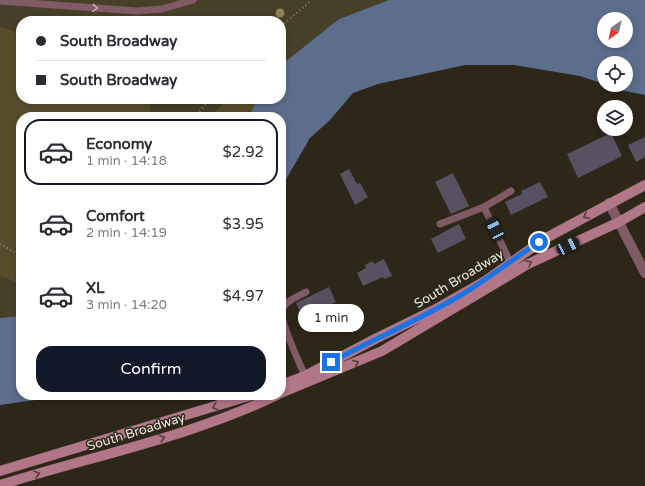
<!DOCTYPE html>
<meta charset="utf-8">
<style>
:root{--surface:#fff;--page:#f2f2f3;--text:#2b2b33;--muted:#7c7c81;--line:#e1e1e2;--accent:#111827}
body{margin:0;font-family:"Varela Round",sans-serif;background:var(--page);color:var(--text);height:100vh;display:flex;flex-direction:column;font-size:15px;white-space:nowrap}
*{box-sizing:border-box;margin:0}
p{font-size:13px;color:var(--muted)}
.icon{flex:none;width:22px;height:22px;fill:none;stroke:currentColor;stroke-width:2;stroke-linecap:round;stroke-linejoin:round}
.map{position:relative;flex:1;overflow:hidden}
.panel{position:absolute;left:16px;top:112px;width:270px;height:288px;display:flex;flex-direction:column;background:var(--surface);border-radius:16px;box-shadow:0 2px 6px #0003}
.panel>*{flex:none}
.banner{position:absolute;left:16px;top:16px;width:270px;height:88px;border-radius:16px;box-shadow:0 2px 6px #0003;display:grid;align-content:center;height:88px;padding:0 20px;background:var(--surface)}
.needle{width:26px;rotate:214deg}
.controls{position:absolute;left:597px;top:12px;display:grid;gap:8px}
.controls a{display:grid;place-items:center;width:36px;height:36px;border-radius:50%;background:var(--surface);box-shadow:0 2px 6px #0003;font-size:20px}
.end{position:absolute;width:18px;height:18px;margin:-9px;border:5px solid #1a73e8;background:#fff;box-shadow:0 0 0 2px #fff}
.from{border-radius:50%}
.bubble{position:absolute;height:28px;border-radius:14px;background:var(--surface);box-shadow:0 2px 6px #0003;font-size:13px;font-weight:600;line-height:28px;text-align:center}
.car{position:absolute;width:12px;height:24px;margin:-12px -6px;border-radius:5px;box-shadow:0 0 3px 1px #0007;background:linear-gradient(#222 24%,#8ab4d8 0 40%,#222 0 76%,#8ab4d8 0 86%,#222 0)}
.banner b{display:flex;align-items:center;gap:14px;height:38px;font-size:15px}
.banner b+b{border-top:1px solid var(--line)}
.banner i{width:10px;height:10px;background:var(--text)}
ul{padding:7px 0 0;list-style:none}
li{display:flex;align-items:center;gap:12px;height:66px;margin:0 8px 6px;padding:0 12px;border:2px solid transparent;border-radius:16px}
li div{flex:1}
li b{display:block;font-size:15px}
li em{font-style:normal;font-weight:600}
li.on{border-color:var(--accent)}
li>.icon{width:36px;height:36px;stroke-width:1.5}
.button{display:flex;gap:8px;margin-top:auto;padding:8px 20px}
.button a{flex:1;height:46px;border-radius:16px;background:var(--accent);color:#fff;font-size:16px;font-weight:600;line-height:46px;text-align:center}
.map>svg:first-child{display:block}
.green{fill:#473f28}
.forest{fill:#584d2b}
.water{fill:#5c6e8c;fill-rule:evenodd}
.building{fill:#585161}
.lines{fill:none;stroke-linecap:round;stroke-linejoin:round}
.path{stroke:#878377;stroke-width:2;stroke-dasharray:1 3;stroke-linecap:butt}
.lane{stroke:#805b65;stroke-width:7}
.street{stroke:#805b65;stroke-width:10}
.secondary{stroke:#b17787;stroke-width:10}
.tree{fill:#8e8158}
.oneway{stroke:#c1b0ae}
.oneway2{stroke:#543f39}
.route{stroke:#1a73e8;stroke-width:5}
.labels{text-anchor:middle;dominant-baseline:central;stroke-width:3;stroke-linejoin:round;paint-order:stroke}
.street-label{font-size:13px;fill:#ece8df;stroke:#2c2718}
</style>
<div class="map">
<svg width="645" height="486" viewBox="0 0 645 486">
<rect width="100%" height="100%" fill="#2c2718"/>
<!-- green -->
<path class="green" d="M0,0H389L339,19L281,65V21H21V99H257L249,117H21V316L0,318Z"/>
<!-- forest -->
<path class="forest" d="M0,27C4,29 12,30 15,32C23,39 23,57 19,65H21V99H149L151,113L155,117H21V285L0,275Z
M226,99H257L249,117H211Z"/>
<!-- water -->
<path class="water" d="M389,0H645V95L620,90L606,85H626V63H604V84L580,76L514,65H465L378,84L353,93L330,120L310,138L281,188V117H249L257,99H281V65L339,19ZM604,19H626V41H604Z
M21,316V395H70L0,405V318Z"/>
<!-- building -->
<path class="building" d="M611,133L622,156L578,178L567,154Z
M645,137V157L636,162L628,145Z
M349,169L357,184L360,183L368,197L355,205L340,174Z
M453,173L469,206L451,214L435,182Z
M540,182L548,197L511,215L505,202L522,194L521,191Z
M459,224L466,239L438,253L431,239Z
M384,259L392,276L384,279L383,277L363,286L357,273L366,268L365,265L373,261L374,264Z
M329,287L336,302L325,307L326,309L312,317L310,314L303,318L296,303Z"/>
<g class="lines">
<!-- path -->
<path class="path" d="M281,26L312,0
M194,117L211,99
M0,244L21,256"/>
<!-- lane -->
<path class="lane" d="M0,1L137,11L162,9L193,0
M484,207L511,191
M440,224L484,207L512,266
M306,292C299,296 284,301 282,310C279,320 302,369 307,380"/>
<!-- street -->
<path class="street" d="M609,203L645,273"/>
<!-- secondary -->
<path class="secondary" d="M281,385L305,376L375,339L434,310L485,281L546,238L645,185
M281,393L382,351L528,264L619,222L645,207
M0,471L252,395
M0,485C92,456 190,437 277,395"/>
</g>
<!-- trees -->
<circle class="tree" cx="280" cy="13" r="4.5"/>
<!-- one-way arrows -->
<defs><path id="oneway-chevron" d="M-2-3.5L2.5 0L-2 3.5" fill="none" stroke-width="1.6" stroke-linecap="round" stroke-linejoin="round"/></defs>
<use class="oneway" href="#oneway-chevron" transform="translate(95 8) rotate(4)"/>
<g class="oneway2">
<use href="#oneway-chevron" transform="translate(586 216) rotate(151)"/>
<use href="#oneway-chevron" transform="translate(529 263) rotate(-28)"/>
<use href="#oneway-chevron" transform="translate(356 363) rotate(-23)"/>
<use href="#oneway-chevron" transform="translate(215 407) rotate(161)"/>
<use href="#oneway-chevron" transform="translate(162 438) rotate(-16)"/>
<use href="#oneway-chevron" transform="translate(37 474) rotate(-16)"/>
</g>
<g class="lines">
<!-- route -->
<path class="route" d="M331,362C374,339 419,320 461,295C488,279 513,259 539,242"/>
</g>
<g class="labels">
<!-- street labels -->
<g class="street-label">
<text transform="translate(459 279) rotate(-31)">South Broadway</text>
<text transform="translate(136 432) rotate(-17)">South Broadway</text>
</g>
</g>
</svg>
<div class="controls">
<a><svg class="needle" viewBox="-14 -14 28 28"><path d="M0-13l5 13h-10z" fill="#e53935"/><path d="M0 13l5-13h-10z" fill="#7c7c81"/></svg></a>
<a><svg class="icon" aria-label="locate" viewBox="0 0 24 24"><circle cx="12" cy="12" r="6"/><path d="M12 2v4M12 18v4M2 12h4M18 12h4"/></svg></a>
<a><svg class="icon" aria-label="layers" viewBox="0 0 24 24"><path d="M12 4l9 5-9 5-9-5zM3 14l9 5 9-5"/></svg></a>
</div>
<i class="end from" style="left:539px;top:242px"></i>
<i class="end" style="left:331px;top:362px"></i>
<div class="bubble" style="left:298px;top:304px;width:66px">1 min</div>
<i class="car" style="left:495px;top:229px;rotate:334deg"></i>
<i class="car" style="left:568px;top:246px;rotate:64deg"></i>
<div class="banner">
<b><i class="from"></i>South Broadway</b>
<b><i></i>South Broadway</b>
</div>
<section class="panel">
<ul>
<li class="on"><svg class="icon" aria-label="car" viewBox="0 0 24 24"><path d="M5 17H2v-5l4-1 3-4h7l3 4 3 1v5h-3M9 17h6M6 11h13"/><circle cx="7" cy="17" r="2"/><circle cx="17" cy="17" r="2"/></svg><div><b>Economy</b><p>1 min · 14:18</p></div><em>$2.92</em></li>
<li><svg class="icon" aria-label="car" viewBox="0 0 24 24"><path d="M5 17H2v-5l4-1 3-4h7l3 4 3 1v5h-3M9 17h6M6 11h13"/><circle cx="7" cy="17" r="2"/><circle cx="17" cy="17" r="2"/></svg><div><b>Comfort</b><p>2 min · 14:19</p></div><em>$3.95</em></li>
<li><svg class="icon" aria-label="car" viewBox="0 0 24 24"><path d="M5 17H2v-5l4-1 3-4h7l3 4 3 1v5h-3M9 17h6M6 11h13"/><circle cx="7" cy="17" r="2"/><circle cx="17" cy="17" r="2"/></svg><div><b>XL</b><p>3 min · 14:20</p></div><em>$4.97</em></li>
</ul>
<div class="button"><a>Confirm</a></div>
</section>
</div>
